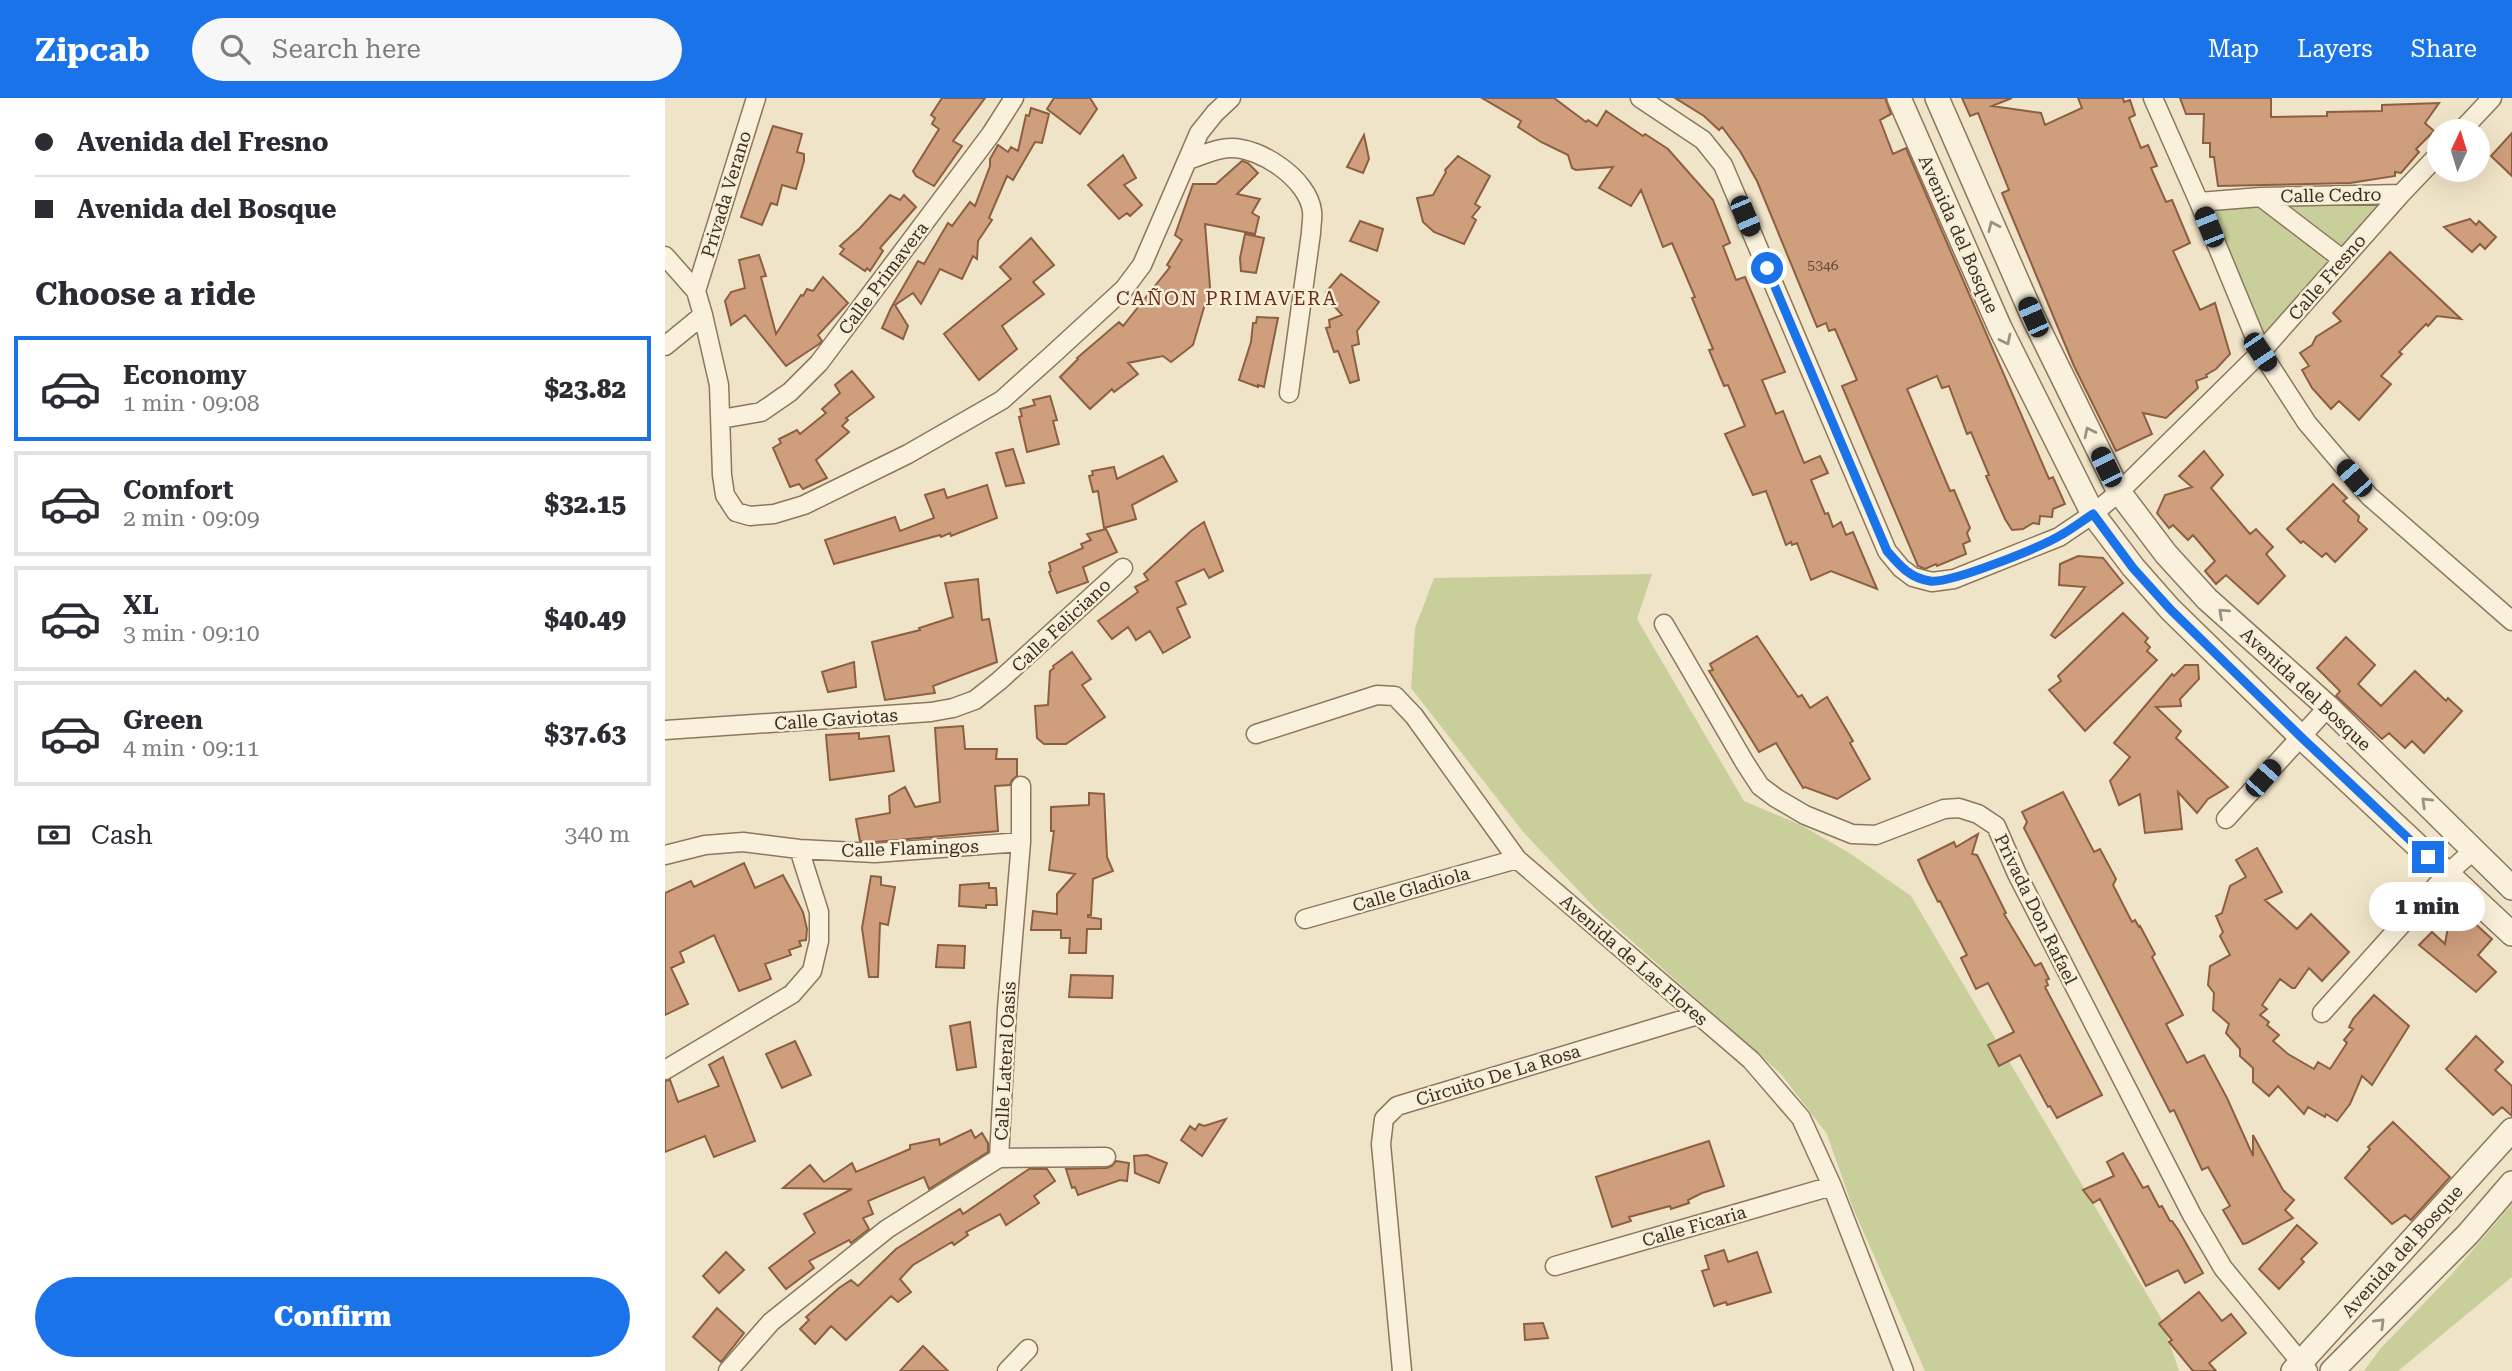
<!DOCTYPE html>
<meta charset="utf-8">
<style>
:root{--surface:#fff;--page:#f7f7f7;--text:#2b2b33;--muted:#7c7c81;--line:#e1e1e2;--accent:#1a73e8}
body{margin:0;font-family:"Roboto Serif",serif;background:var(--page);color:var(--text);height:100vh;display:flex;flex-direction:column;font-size:26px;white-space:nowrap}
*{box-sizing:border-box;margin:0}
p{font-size:23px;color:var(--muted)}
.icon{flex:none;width:38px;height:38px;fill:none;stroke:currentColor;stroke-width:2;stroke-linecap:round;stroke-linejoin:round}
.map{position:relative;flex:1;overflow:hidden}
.panel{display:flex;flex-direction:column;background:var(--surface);width:665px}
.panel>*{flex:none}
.hud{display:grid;align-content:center;height:154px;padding:0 35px;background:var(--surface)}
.needle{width:46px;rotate:4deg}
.controls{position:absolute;left:1762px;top:21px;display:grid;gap:14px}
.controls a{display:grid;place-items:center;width:63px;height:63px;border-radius:50%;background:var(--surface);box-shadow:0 7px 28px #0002;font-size:35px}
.end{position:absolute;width:32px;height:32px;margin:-16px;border:9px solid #1a73e8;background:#fff;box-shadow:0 0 0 4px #fff}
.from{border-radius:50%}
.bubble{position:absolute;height:49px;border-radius:24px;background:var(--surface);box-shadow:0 7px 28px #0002;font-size:23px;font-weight:800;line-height:49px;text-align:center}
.car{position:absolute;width:21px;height:42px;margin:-21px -10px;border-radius:9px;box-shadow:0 0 5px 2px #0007;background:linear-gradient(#222 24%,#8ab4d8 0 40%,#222 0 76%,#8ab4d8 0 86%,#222 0)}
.hud b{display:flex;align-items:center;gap:24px;height:66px;font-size:26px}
.hud b+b{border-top:2px solid var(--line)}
.hud i{width:18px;height:18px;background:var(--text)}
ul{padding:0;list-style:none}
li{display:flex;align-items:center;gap:21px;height:105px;margin:0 14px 10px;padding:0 21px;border:4px solid var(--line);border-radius:0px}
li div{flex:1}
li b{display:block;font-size:26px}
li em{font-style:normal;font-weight:800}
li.on{border-color:var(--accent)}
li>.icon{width:63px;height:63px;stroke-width:1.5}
h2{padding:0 35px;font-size:32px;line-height:84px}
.pay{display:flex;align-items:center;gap:18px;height:77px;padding:0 35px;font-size:26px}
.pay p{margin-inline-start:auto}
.cta{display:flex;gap:14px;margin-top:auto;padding:14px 35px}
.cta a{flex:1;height:80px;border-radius:42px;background:var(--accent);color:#fff;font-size:28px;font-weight:800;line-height:80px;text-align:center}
header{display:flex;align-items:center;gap:42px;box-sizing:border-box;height:98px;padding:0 35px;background:var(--accent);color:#fff}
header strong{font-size:33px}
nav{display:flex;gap:38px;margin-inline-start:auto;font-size:24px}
.search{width:490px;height:63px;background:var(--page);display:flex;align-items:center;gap:18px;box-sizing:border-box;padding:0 24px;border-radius:38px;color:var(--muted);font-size:26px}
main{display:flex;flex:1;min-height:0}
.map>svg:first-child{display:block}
.green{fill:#c9cf9b}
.building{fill:#cf9f7d;stroke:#8d5f41;stroke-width:2}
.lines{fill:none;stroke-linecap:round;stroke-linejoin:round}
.minor-casing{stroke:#8d765c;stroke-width:21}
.tertiary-casing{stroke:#8d765c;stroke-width:26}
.minor{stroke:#faf1dc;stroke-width:18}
.tertiary{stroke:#faf1dc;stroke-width:23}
.oneway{stroke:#9c907e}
.route{stroke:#1a73e8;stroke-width:9}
.labels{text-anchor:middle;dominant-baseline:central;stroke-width:5;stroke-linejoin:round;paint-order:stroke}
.number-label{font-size:14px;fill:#624a37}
.street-label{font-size:18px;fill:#3d2e20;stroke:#f7eed8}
.neighbourhood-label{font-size:19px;letter-spacing:2px;fill:#6b2e1e;stroke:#f7eed8}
</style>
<header>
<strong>Zipcab</strong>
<div class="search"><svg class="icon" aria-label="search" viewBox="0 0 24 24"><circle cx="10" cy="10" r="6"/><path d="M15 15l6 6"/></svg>Search here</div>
<nav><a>Map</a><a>Layers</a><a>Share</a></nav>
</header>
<main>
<section class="panel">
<div class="hud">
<b><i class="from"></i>Avenida del Fresno</b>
<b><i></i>Avenida del Bosque</b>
</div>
<h2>Choose a ride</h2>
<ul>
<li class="on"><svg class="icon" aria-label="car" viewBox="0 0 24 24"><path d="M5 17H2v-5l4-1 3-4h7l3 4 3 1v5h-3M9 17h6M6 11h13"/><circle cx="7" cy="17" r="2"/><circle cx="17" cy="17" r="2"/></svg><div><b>Economy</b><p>1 min · 09:08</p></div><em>$23.82</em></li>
<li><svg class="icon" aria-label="car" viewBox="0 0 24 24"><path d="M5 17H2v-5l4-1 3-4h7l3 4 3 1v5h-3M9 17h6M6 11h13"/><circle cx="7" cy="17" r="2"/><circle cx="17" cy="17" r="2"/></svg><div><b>Comfort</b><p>2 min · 09:09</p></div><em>$32.15</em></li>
<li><svg class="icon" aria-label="car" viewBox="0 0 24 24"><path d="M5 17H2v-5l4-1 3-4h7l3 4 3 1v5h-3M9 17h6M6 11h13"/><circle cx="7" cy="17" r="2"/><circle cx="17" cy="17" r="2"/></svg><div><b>XL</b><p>3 min · 09:10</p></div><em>$40.49</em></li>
<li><svg class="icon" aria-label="car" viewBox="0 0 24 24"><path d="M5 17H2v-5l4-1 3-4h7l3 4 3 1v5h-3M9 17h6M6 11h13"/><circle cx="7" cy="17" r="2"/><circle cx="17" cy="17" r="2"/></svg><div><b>Green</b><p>4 min · 09:11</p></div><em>$37.63</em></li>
</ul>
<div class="pay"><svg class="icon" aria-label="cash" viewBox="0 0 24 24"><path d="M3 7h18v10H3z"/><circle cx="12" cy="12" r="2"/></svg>Cash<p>340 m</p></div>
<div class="cta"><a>Confirm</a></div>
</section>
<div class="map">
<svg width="1847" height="1273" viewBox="0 0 1847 1273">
<rect width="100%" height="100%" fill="#f0e4c8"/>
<!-- green -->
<path class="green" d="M1736,96L1596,254L1534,104Z
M987,476L972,521L1079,703L1136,727L1186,756L1246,798L1496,1220L1514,1273H1260L1187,1108L1162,1036L1116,976L933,813L859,735L746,590L750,530L769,480Z
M1847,1106V1179L1733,1273H1699L1715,1251L1787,1176Z"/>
<!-- building -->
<path class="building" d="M277,0H320L288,43L297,48L269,88L251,78L248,73L274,31L267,26L270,20L266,17Z
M389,0H425L432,11L415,36L382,11Z
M817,0H889L921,24L923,22L932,28L941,13L978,38L980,36L1003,51L1048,102L1065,145L1058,148L1071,182L1080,179L1120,274L1097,282L1111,316L1118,313L1139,365L1155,358L1163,375L1146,382L1160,416L1163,415L1168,429L1176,424L1181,437L1188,434L1212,491L1166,473L1146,482L1132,445L1127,447L1126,444L1121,447L1101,393L1088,397L1060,336L1080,328L1063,287L1059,288L1044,252L1048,251L1027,200L1030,199L1007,145L998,149L976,92L966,108L934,90L948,69L911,72L907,70L903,57L876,44L853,29L856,23Z
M1010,0H1220L1226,16L1215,22L1228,56L1241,50L1384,381L1388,379L1400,406L1388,411L1387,419L1375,418L1374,426L1368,425L1358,431L1347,432L1340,421L1321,378L1324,377L1306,334L1302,336L1284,288L1277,290L1272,278L1242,291L1285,393L1289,392L1305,430L1302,435L1305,443L1298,446L1301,456L1272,468L1271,466L1260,471L1253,468L1177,288L1192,282L1170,231L1164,233L1161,225L1152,229L1092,83L1075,53L1057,29L1054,32L1039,18Z
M1297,0H1347L1327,8L1376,15L1380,27L1417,10L1413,0H1458L1459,4L1465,2L1470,17L1464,20L1476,50L1483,47L1492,68L1486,70L1501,104L1507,102L1525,145L1508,153L1535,212L1550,205L1565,256L1551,271L1541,277L1542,279L1531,283L1533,290L1501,320L1478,315L1487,336L1451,353L1409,268L1337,95L1344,92L1313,15L1305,18Z
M1515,0H1606V19L1662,18V14L1717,13V7L1774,5L1760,25L1769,33L1751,51L1754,54L1736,75L1730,74V78L1685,85L1553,88L1549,59H1545V45H1538L1539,16H1521Z
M366,10L384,16L377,45L370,44L348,82L342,78L324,120L327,122L313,143L312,161L308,158L297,181L275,171L256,206L248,195L230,207L243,228L238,241L217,230L226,210L253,163L259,166L283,125L287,128L305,104L310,108L325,68V61L333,47L343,54L346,49L353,53L361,17L364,18Z
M108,28L137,36L132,54L139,56V63L131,91L117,87L112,107L106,105L97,127L76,119Z
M1847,35V78L1826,58Z
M699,37L704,61L698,75L682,69Z
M458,57L471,80L459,87L477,107L465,118L462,115L454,121L423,87Z
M793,58L825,78L810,106L815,109L807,119L811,122L799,146L769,134L758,124L752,100L768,97L781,74L780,72Z
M577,63L583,65L593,75L572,96L595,101L587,115L594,119L590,136L540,126L545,189L528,247L506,264L498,258L463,265L473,276L449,294L447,291L425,311L395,279L413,261L412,260L454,224L458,228L505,169L502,167L517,142L510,137L528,86H551Z
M225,97L235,102L239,97L251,109L215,150L218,153L205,173L202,170L200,173L175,156L179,151L175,148L195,130Z
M1805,121L1811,127L1814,123L1831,139L1820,151L1815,146L1807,154L1779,129Z
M695,123L718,131L712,153L685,143Z
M580,136L599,140L591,175L576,173L575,160Z
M366,140L389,167L368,184L379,196L337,228L352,251L314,282L279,236L346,181L335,169Z
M1725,154L1796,221L1772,218L1763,228L1761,226L1734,254L1737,256L1716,278L1726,286L1694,322L1674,303L1666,311L1647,290L1637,272L1644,268L1635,255L1647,247L1651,239L1676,223L1668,215Z
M94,157L101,178L96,179L111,236L136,197L138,198L142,191L148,193L158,179L183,205L153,237L157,243L154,246L121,268L80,217L66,227L60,203L66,194L80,190L74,162Z
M676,176L714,204L692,233L694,246L687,248L694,282L685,285L673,253L669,254L661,230L665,229L664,222L677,217L669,208L671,206L661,194Z
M592,219L613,220L599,289L593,287V289L574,282L586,244L588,225H591Z
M187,273L209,299L181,320L183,322L177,328L184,334L151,362L162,380L138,391L134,386L125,389L108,350L116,345L114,341L132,332L135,336L161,315L157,311L175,295L170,287Z
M385,298L392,322L388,323L394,346L362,354L354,319L357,318L355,311L370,307L368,302Z
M348,351L359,385L341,388L331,355Z
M1539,353L1558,377L1546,390L1585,436L1591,431L1608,449L1601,456L1620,478L1593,506L1561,477L1551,486L1540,473L1550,463L1528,437L1523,442L1508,427L1504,430L1492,415L1500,397L1527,389L1514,378Z
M498,358L512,383L467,407L471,421L439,430L433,393L428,394L424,378L428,377L427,373L449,369L452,381Z
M1668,386L1682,400L1678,403L1694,418L1693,423L1702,431L1670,464L1661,455L1657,459L1638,443L1636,445L1622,431Z
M322,387L332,420L286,438L285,435L276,439L275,437L169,466L160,442L230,419L235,433L269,420L260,397L279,391L282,400Z
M539,424L558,473L544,480L539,471L511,484L521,506L512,510L525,539L498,555L485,533L471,542L463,529L447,541L433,523L473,494L470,489L483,482L479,476L526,433Z
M441,431L452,454L418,469L423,484L392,495L384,474L386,473L384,465L418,450L416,446L426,442L422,436Z
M1413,458L1438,460L1458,485L1390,540L1386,537L1420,489L1394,487L1395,466Z
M313,481L317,522L324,521L332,564L268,588L270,595L220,602L207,544L255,532L254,530L288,519L280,485Z
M1458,515L1483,540L1480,544L1485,549L1482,553L1492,562L1420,633L1384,592L1396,583L1393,578Z
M1092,538L1133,599L1137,597L1145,610L1162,599L1188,643L1185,645L1205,681L1172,701L1140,689L1138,690L1111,645L1094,654L1044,573L1048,572L1045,566Z
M1681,539L1710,567L1693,586L1716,608L1750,573L1781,603L1783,600L1797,613L1759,655L1747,643L1740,650L1724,635L1717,641L1671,598L1675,593L1652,570Z
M407,554L426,581L417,587L440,619L401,646H379L372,640L370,608L383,607L385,573L389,570L388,568Z
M189,564L191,589L163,594L157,574Z
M1520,567H1533L1534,581L1515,601L1516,608L1491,609L1516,633L1511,640L1563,689L1543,701L1532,715L1513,694L1517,731L1480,735L1475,696L1454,707L1445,683L1465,659L1449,645L1507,576L1509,578Z
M298,628L300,651H332L331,661H352V678L347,682L345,687L330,688L333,733L210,744L195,743L191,721L225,715L224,698L240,689L250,709L275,704L270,630Z
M194,635V641L224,638L229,673L165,682L161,637Z
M1398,694L1429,754L1435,751L1451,781L1448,787L1467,824L1470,822L1474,829L1475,828L1490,856L1487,859L1518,917L1501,926L1522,965L1539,957L1562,1000L1588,1058V1037L1618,1092L1629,1102L1620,1112L1628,1120L1582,1145L1578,1146L1558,1112L1565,1108L1543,1069L1537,1072L1509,1012L1505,1014L1359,730L1362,724L1357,714Z
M424,695L439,696L442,759L448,773L428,781L426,817H423V819L436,821V831H422L421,855H404L405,840H396V832H366L368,813L392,816V796L410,776L384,772L389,733H386V709L424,707Z
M1313,736L1307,756L1312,757L1341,815L1339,816L1370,868L1376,865L1384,881L1381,882L1383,887L1380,889L1437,997L1392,1020L1385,1008L1383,1009L1355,957L1334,968L1323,947L1349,934L1323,885L1311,891L1296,860L1302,857L1275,803L1273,804L1262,782L1253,762L1289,744L1291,749Z
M1592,750L1617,794L1600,802L1632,831L1646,816L1684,854L1657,883L1644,870L1630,890H1627L1615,881L1597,907L1602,911L1595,917L1604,924L1602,927L1614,937L1608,943L1623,956L1649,971L1653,964L1665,971L1682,945L1679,942L1688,931L1684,929L1688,921L1709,897L1744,928L1707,987L1697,978L1685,1006L1672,1023L1661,1016L1660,1019L1643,1009L1639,1016L1613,988L1604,998L1588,984V970L1575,958V951L1561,935L1564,926L1548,912L1549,895L1543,887L1545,868L1565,857L1555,838L1558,834L1551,818L1557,815L1565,788L1581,779L1571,762Z
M79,765L90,790L118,777L138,814L142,831L141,842L134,843L136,848L124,852L126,857L100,866L106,881L74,893L49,837L15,854L19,864L6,870L23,906L0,917V795L26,783L29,789Z
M206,778L216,779V787L230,789L223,827L215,825L213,879H204L197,830Z
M324,785V790H331L332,807H321V810L294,808L295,787Z
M1793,821H1805L1827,841L1813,857L1831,874L1811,894L1754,847L1767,834L1780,846L1784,823L1791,825Z
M273,847L300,848L299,870L271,869Z
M406,877L448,878L447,900L404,899Z
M305,924L311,969L292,972L285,928Z
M1811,938L1838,964L1830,972L1847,988V1018L1837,1009L1828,1017L1781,971Z
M130,943L146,977L117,990L101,956Z
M58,959L90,1043L49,1059L40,1038L0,1054V983L5,982L13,1004L54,988L44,967Z
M561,1021L537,1058L516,1042L525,1028L530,1032L534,1026L539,1028Z
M1728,1024L1785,1079L1746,1122L1740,1117L1727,1126L1680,1080L1705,1051L1703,1049Z
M306,1032L310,1040L317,1035L323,1045V1054L264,1091L259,1079L203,1103L208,1116L198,1120L204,1131L186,1145L184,1142L144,1163L149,1170L121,1191L104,1170L150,1135L139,1116L187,1091L118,1090L145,1067L159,1084L187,1065L191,1074L245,1051V1047L274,1041L275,1047Z
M1044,1043L1059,1088L1037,1095L1023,1102L1024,1105L1006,1111L1005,1108L964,1119L966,1123L947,1129L931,1079Z
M1458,1055L1478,1090L1483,1088L1494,1109L1497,1108L1505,1123H1507L1514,1133L1538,1175L1520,1185L1513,1172L1481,1188L1435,1101L1428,1105L1418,1092L1449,1078L1442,1064Z
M482,1057L502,1065L494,1085L470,1075L469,1058Z
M451,1063L464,1065L462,1083L455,1082L413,1097L410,1089L407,1090L401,1071L442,1070L447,1068Z
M364,1071H382L390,1083L369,1098L374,1105L341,1127L335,1116L301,1134L303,1137L289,1147L287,1144L248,1167L235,1181L246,1194L233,1204L226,1198L181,1242L166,1228L150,1246L135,1231L144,1222L141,1219L174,1190L186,1182L193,1188L231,1151L295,1111L298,1116Z
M1632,1127L1652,1145L1636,1161L1639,1164L1614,1191L1594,1171Z
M1059,1152L1063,1164L1092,1154L1106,1194L1062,1207L1061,1204L1049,1208L1037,1173L1044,1171L1040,1158Z
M61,1154L79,1172L54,1195L38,1178Z
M1534,1194L1557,1223L1566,1216L1581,1235L1544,1265L1551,1273H1528L1504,1244L1507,1242L1494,1226Z
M52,1210L79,1235L56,1264L28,1239Z
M878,1225L883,1240L860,1242L859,1226Z
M258,1248L283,1273H235Z"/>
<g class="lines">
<defs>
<path id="minor" d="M975,0L1038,42L1058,67L1222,453L1236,470L1248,479L1267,484L1289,481L1394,439L1428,416L1454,394L1596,254L1736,96L1774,56
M1488,0L1534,104L1596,254L1642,325L1704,398L1847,523
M1796,33L1827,0
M523,62C536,58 551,50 565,50C595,49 643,81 647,113C648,120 646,128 646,135L624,295
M1596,99L1736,96
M1534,104L1596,99L1677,161
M0,158L31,193L38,217L54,287L57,377L60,397L71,414L85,418L109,416L139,407L243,356L337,302L386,258L459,191L477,167L534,35L550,15L566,0
M31,193L91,0
M0,248L38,217
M56,321L96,314L125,294L154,265L326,36L349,0
M999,526L1080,665L1095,688L1111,700L1140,717L1187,736L1211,737L1279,711L1294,710L1313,716L1331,728L1352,776L1527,1117L1558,1170L1643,1273
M0,632L266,614L288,610L310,602L334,583L458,470
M591,636L712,597L730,598L749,618L852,761L1086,962L1136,1020L1167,1088L1239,1273
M1561,721L1663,609
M0,757L40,747L78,744L134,751L210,755L356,744
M640,821L852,761
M1657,915L1782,776L1810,751
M0,972L127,896L147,873L154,843V814L134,751
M334,1060L441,1059
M890,1168L1167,1088
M63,1273L106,1224L222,1131L334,1060L342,911L356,744V688
M342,1273L363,1251
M737,1273L716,1046L719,1021L732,1008L1033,917"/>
<path id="tertiary" d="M1234,0L1335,230L1428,416L1468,469L1505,511L1635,638L1847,836
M1272,0L1368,219L1454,394L1501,456L1542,501L1663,609L1847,790
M1628,1273L1847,1032
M1667,1273L1803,1136L1847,1085"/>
</defs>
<!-- minor casing -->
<use href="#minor" class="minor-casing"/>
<!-- tertiary casing -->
<use href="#tertiary" class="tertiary-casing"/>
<!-- minor -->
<use href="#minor" class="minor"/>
<!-- tertiary -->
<use href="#tertiary" class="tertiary"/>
</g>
<!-- one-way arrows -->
<defs><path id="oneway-chevron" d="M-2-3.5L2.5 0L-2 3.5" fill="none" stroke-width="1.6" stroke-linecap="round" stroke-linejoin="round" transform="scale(1.75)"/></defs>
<g class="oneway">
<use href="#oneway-chevron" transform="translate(1328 128) rotate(-114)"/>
<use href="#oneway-chevron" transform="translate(1341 242) rotate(64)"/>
<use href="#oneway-chevron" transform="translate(1424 334) rotate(-116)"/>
<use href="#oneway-chevron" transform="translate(1558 515) rotate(-138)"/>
<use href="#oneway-chevron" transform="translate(1761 704) rotate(-136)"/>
<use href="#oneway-chevron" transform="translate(1715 1225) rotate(-45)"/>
</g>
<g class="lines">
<!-- route -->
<path class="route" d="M1102,170L1222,453C1235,468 1245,480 1265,483C1285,486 1376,449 1396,437C1407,431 1417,423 1428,416L1468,470L1505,511L1635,638L1763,759"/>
</g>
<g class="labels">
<!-- number labels -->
<g class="number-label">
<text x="1158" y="167">5346</text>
</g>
<!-- street labels -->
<g class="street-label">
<text transform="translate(61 96) rotate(-73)">Privada Verano</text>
<text transform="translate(1666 97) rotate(-1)">Calle Cedro</text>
<text transform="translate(1294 136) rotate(66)">Avenida del Bosque</text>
<text transform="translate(1662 179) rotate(-49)">Calle Fresno</text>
<text transform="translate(218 180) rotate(-53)">Calle Primavera</text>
<text transform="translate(396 527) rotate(-43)">Calle Feliciano</text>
<text transform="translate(1641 591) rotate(43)">Avenida del Bosque</text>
<text transform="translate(171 621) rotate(-4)">Calle Gaviotas</text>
<text transform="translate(245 750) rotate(-2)">Calle Flamingos</text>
<text transform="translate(746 791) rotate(-16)">Calle Gladiola</text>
<text transform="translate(1371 811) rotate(64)">Privada Don Rafael</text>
<text transform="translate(969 862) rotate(41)">Avenida de Las Flores</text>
<text transform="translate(340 963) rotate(-87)">Calle Lateral Oasis</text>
<text transform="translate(833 977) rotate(-17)">Circuito De La Rosa</text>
<text transform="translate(1029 1128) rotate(-16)">Calle Ficaria</text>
<text transform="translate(1737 1153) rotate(-48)">Avenida del Bosque</text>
</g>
<!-- neighbourhood labels -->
<g class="neighbourhood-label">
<text x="562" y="200">CAÑON PRIMAVERA</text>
</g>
</g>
</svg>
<div class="controls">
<a><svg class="needle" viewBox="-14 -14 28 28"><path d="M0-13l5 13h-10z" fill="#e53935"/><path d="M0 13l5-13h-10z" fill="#7c7c81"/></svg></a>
</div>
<i class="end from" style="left:1102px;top:170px"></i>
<i class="end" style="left:1763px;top:759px"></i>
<div class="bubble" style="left:1704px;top:784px;width:116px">1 min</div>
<i class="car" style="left:1080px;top:118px;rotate:157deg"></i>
<i class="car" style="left:1544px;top:129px;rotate:338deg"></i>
<i class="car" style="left:1368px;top:219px;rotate:336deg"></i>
<i class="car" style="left:1595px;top:254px;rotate:146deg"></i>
<i class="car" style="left:1441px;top:369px;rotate:334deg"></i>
<i class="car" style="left:1689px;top:380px;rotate:319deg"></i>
<i class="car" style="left:1598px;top:680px;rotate:41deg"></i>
</div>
</main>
